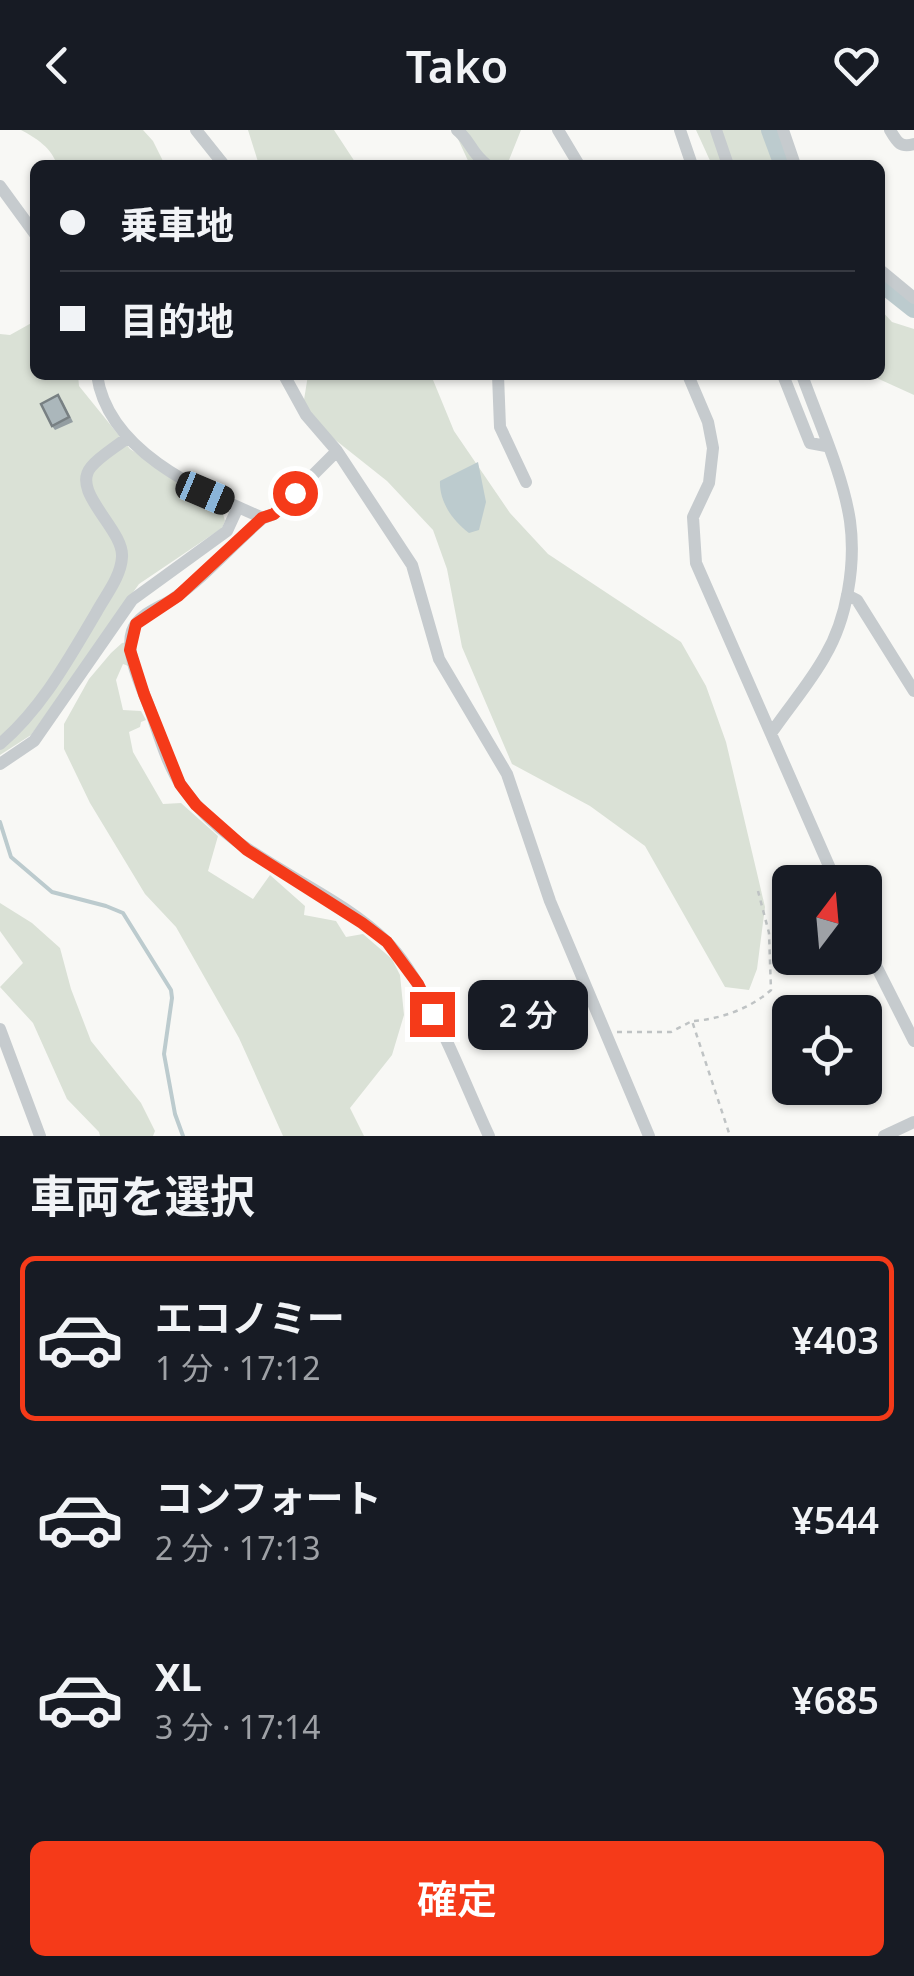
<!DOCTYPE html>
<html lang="ja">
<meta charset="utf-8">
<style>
:root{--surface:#171b24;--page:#242831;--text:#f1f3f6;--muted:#9ea1a6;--line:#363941;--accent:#f53a19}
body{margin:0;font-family:"Noto Sans","Noto Sans JP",sans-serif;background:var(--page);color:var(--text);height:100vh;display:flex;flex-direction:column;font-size:38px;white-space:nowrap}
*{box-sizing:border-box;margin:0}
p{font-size:32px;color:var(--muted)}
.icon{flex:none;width:55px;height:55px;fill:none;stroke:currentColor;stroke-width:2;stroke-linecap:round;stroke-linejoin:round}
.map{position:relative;height:1006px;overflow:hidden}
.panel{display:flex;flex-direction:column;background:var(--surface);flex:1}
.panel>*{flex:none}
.top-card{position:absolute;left:30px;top:30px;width:855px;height:220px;border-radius:15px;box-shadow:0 2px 8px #0004;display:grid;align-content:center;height:220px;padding:0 30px;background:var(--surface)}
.needle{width:65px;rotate:16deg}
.tools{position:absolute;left:772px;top:735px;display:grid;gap:20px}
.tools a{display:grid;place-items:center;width:110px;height:110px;border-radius:15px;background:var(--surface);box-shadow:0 2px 8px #0004;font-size:50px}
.end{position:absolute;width:45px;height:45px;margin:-22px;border:12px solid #f53a19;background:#fff;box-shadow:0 0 0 5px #fff}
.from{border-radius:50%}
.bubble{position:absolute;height:70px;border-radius:15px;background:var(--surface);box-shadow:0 2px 8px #0004;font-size:32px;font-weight:600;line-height:70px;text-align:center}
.car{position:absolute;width:30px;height:60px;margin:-30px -15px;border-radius:12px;box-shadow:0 0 8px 2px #0007;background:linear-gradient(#222 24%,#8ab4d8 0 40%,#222 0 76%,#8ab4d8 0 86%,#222 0)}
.top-card b{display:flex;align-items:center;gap:35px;height:95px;font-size:38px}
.top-card b+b{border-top:2px solid var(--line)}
.top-card i{width:25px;height:25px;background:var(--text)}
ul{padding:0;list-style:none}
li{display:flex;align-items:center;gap:30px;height:165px;margin:0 20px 15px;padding:0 10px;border:5px solid transparent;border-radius:15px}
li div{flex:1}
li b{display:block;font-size:38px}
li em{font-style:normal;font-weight:600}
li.active{border-color:var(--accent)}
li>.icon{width:90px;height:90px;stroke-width:1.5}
h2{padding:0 30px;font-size:45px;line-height:120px}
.cta{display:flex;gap:20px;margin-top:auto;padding:20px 30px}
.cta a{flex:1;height:115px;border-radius:15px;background:var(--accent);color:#fff;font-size:40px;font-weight:600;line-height:115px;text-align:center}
header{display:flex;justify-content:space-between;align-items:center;height:130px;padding:0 30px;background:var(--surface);font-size:45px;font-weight:600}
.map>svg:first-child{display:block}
.green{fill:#dae1d6}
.water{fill:#bccbce}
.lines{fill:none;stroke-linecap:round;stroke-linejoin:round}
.stream{stroke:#bccbce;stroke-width:4}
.river{stroke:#bccbce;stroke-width:20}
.path{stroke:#bfc3c4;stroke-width:2.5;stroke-dasharray:5 5;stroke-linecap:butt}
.minor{stroke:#c6cbce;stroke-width:12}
.wall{fill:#939da1}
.building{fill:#abb7bb;stroke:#788083;stroke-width:2.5}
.route{stroke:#f53a19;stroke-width:12}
</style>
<header><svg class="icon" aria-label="back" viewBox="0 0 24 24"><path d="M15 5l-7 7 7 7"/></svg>Tako<svg class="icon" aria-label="heart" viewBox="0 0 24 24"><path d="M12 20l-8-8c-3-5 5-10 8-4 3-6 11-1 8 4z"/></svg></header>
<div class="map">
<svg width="914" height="1006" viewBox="0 0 914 1006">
<rect width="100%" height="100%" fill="#f8f8f5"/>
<!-- green -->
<path class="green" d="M21,0H143L153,11L165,35H57C52,18 36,8 21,0Z
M248,0H334L357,35H259Z
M458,0H521L507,35H470L458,9Z
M696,0H761L782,35H712Z
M880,179L892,192L914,199V265L870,245H880Z
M35,191V245H78L79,256L130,319L221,376L225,391L222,398L139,454L31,605L0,625V204L10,205Z
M308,245H431L454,301L510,383L548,424L681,512L706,556L726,612L765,777L757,839L749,860L725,857L645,716L590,676L512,634L462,517L447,439L433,400L387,351L319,297L303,276Z
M128,512L131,537L123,534L116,550L123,580L141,581L146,590L141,592L140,597L129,602L133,622L163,674L181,673L218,706L208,741L253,769L270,745L305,776L304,785L336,791L346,807L363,804L392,829L400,845L404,885L392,925L350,978L364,1006H283L239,908L176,797L145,764L90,673L64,619V594L89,549L111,523L122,513Z
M0,773L32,793L60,818L71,859L91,911L141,973L155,1001L153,1006H100L99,1002L67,969L33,893L0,857L23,833L0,801Z"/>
<!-- water -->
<path class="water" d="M478,332L486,372L479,400L469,403C453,391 439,372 440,351Z"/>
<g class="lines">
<!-- stream -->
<path class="stream" d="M0,692L11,727L52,762L106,776L123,783L171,860L172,868L164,924L175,984L183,1006"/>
<!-- river -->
<path class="river" d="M771,0L784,35
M880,151L914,178"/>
<!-- path -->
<path class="path" d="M694,891C721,889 751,878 771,860L769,803L758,761
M617,902H671L692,891L730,1006"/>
<!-- minor -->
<path class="minor" d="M196,0L224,35
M457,0C471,11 470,22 487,35
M558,0L579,35
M680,0L692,35
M716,0L728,35
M783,0L795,35
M890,0C897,12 900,18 914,14
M0,56L35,104
M880,140L914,168
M97,245C108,322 199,360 263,388
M284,245L306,285L337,321L412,435L439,529L507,644L550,771L649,1006
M498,245L500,297L526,352
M688,245L708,292L713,318L709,353L693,387L696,433L836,752
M783,245L810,313L826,316
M337,321L274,384L263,388C233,414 205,447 173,469C159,478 138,484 132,501C125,522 140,554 148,574C158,601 166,634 183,658C233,730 326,753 387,812C427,852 464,953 489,1006
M847,465L857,470L914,561
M772,602C789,577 810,553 825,526C847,489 856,434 850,391C843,344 818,290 802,245
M0,614C42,578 68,530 96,483C105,466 121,447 122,427C124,399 70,362 91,337C100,326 116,317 127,308
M0,634L34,611L132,470L227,401L238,377
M865,814L914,911
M0,899L40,1006
M884,1006L914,992"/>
</g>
<!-- wall -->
<path class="wall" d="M62,270L73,292L55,300L52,296Z"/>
<!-- building -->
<path class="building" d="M58,265L69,287L52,296L41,274Z"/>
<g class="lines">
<!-- route -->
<path class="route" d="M295,363L274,384L262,388L178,466L136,494L130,520L144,564L180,654L196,675L247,720L362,793L387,812L418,854L432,884"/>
</g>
</svg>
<div class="tools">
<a><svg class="needle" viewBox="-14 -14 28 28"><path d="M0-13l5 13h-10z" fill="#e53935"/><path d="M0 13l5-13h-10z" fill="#9ea1a6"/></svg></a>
<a><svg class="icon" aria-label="locate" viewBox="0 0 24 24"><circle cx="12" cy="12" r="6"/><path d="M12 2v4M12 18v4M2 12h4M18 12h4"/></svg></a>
</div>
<i class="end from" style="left:295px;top:363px"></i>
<i class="end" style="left:432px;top:884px"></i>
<div class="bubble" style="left:468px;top:850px;width:120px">2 分</div>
<i class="car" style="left:205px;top:363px;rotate:113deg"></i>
<div class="top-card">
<b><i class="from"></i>乗車地</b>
<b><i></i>目的地</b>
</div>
</div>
<section class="panel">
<h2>車両を選択</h2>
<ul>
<li class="active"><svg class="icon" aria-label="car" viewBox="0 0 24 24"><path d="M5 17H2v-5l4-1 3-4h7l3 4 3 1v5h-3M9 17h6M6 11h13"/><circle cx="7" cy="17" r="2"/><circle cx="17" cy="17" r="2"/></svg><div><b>エコノミー</b><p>1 分 · 17:12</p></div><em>¥403</em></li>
<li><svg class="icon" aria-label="car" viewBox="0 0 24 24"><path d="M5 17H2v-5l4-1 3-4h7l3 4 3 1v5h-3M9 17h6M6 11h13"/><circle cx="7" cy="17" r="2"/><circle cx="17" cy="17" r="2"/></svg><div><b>コンフォート</b><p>2 分 · 17:13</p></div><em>¥544</em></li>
<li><svg class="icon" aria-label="car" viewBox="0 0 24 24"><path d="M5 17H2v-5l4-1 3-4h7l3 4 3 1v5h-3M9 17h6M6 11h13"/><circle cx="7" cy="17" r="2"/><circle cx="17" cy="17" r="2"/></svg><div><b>XL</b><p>3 分 · 17:14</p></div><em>¥685</em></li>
</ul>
<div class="cta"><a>確定</a></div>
</section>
